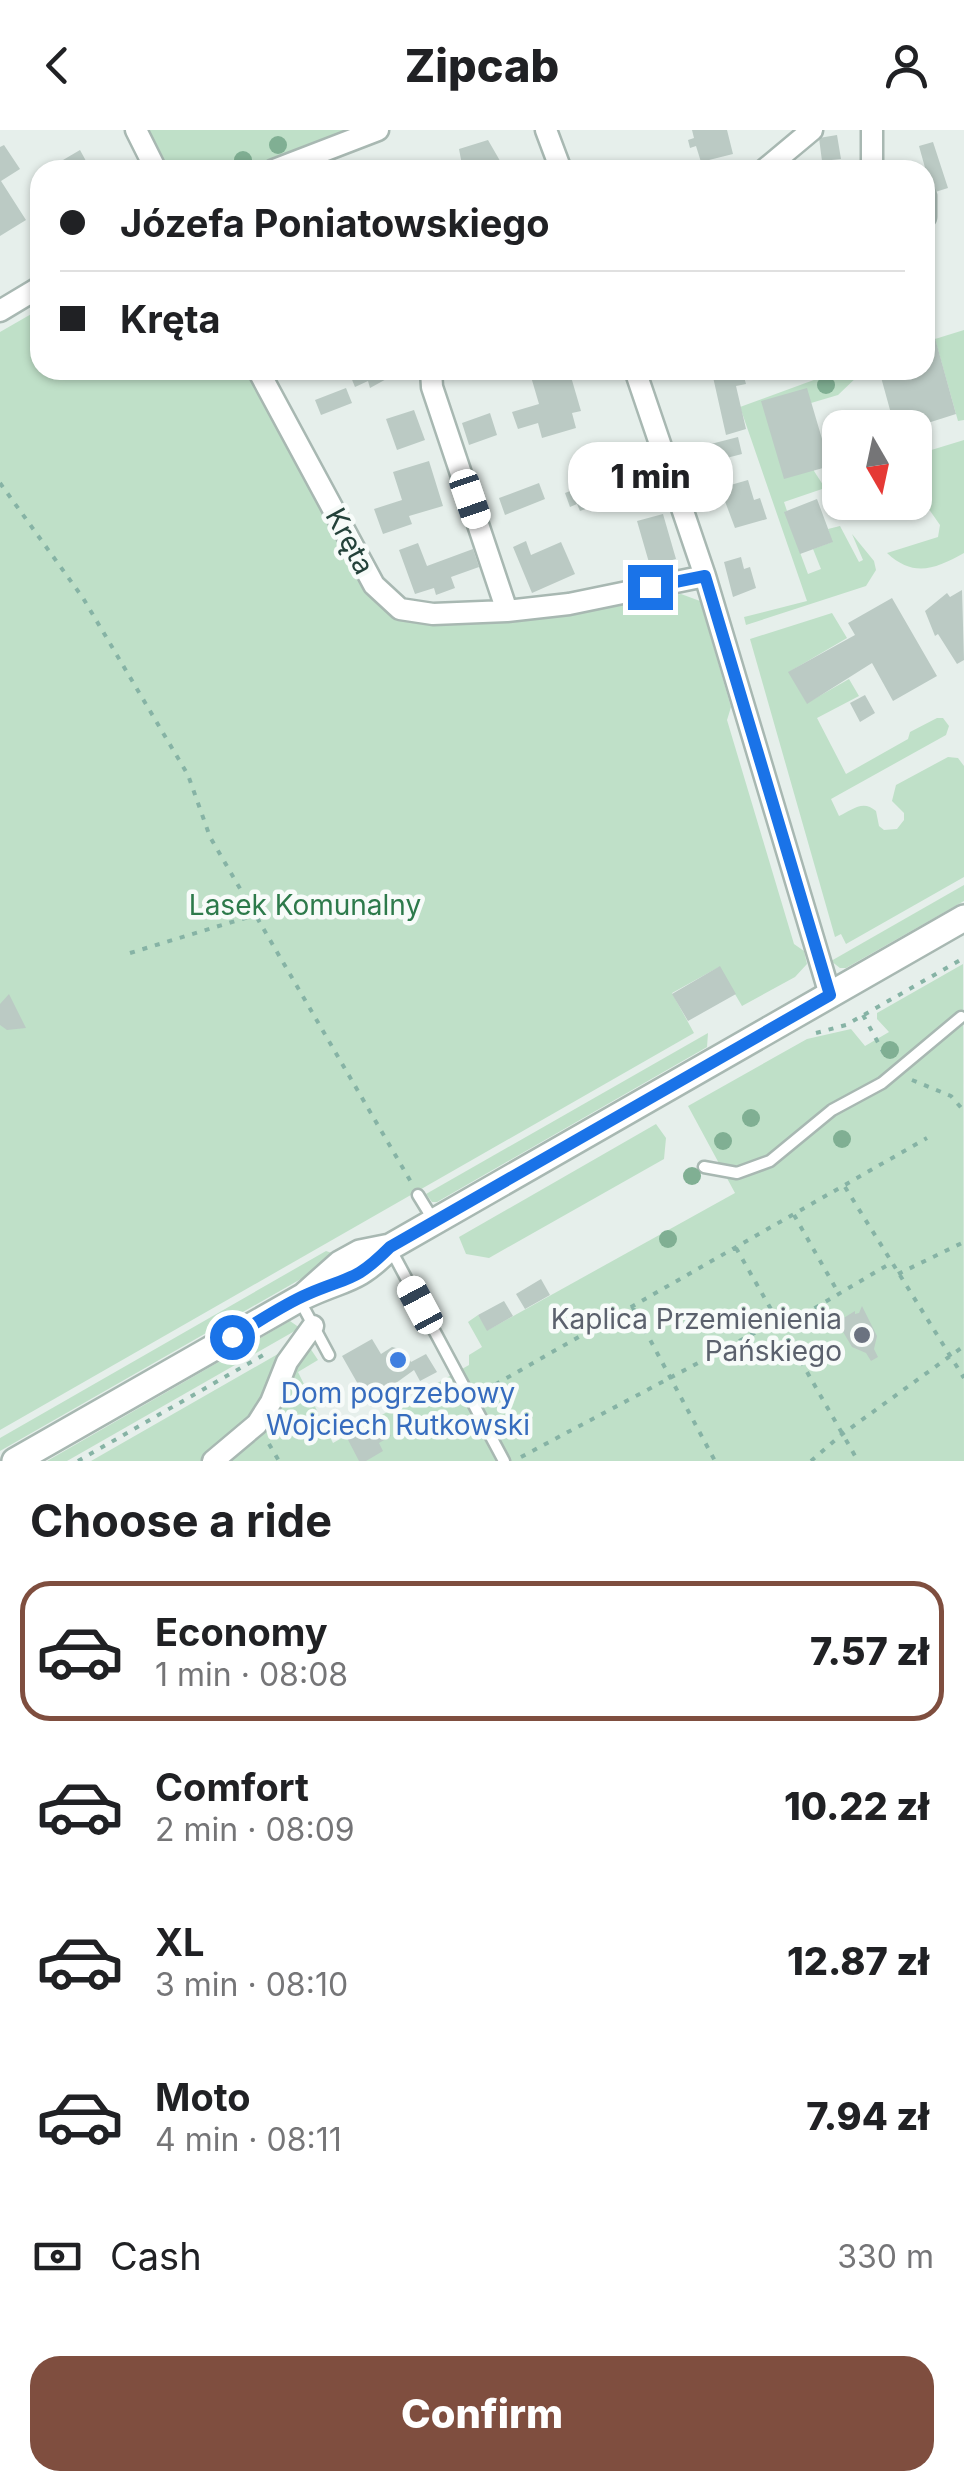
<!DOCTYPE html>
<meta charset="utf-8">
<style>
:root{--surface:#fff;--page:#f2f2f2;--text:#202124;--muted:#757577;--line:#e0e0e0;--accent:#7f4e3f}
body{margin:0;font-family:Inter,sans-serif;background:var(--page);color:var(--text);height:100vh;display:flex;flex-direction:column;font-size:38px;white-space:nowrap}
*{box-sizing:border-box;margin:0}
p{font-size:32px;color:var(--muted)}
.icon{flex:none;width:55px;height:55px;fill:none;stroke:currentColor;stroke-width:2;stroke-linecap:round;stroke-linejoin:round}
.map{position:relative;height:1331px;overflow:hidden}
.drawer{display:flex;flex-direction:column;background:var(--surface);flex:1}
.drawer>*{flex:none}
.banner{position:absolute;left:30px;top:30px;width:905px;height:220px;border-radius:30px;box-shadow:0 2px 8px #0004;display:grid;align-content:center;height:220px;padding:0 30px;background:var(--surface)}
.needle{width:65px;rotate:171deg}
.controls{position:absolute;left:822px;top:280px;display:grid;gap:20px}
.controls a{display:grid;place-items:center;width:110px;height:110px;border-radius:20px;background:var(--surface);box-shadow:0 2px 8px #0004;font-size:50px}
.end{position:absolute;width:45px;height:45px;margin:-22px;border:12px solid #1a73e8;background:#fff;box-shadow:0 0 0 5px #fff}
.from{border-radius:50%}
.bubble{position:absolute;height:70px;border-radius:30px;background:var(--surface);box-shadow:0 2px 8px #0004;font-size:32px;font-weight:800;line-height:70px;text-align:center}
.car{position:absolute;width:30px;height:60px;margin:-30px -15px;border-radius:12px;box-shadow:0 0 8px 2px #0007;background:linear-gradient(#fff 24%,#345 0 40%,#fff 0 76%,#345 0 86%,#fff 0)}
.banner b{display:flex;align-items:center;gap:35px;height:95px;font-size:38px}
.banner b+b{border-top:2px solid var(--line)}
.banner i{width:25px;height:25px;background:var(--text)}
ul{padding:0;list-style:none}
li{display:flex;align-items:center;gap:30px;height:140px;margin:0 20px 15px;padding:0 10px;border:5px solid transparent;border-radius:30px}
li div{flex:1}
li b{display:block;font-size:38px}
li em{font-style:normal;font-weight:800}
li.selected{border-color:var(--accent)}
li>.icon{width:90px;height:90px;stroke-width:1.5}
h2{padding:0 30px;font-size:45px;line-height:120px}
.pay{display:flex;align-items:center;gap:25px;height:110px;padding:0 30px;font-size:38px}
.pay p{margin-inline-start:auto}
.cta{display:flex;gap:20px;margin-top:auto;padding:20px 30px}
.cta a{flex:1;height:115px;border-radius:30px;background:var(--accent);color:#fff;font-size:40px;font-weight:800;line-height:115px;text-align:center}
header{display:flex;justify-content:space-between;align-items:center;height:130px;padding:0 30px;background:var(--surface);font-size:45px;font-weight:800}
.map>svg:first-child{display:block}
.green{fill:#bfe0c8}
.building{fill:#bbcac4}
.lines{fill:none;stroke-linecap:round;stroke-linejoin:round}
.service-casing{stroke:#a8b8b2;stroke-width:15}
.minor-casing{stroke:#a8b8b2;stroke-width:25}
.tertiary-casing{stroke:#a8b8b2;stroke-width:30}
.path{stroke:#86b3a5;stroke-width:4;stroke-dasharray:5 8;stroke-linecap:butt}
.service{stroke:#fff;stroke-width:10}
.minor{stroke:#fff;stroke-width:20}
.tertiary{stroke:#fff;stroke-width:25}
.tree{fill:#80af93}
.route{stroke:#1a73e8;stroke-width:12}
.worship-dot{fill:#6b7280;stroke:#f7fbf9;stroke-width:4}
.shop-dot{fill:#3f7fe0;stroke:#f7fbf9;stroke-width:4}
.labels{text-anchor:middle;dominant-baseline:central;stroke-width:9;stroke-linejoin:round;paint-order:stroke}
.street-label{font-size:28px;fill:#24423a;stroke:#f7fbf9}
.park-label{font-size:28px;fill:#2d7a4b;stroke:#f7fbf9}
.worship-label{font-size:28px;fill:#5b616d;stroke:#f7fbf9;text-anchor:end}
.shop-label{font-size:28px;fill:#366cbe;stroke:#f7fbf9}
</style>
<header><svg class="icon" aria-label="back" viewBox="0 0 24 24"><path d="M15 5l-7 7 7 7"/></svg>Zipcab<svg class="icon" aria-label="person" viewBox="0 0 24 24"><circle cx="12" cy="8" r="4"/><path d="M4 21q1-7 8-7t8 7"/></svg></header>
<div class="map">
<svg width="964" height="1331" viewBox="0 0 964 1331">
<rect width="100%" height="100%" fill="#e6efeb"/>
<!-- green -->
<path class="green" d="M145,0H348L245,40H166Z
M40,179V240H245L366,464L397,487L517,488L681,464L700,471L731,577L727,590L794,814L804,821L807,834L795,847L742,876L719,837L672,863L694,903L0,1300V202Z
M964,200V290L958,291L935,209Z
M841,240H874L860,244L838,265L811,273L814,341L825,358L784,372L787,381L785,382L808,444L821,439L813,419L832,412L828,399L840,396L859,432L863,430L852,404L874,431L876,440L866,456L746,495L744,487L807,471L740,277Z
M964,310V423C935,439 914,448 887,423L938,407L940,395L926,375L915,368V325Z
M832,483L847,508L789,542L807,573L849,549L859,566L817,588L846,644L908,609L910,602L937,588H943L949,596L946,605L831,669L839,686C852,680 863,669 876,681L879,696L884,700L897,699L904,690V683L892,671L896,655L948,627L958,628L964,636V747L846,814L841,804L835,807L750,509Z
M964,755V771L846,838H840L831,831Z
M963,834L964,1331H91L304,1209L318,1230L298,1242L333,1313L469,1235V1225L482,1217L468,1192L478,1185L488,1200L735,1063L688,976L807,909L851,899L865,916L889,902L877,889V883Z
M708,903L707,917L437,1072H432L426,1064Z
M656,994L666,1008L664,1029L489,1128L466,1124L459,1107Z
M326,1121L341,1126L0,1321V1308Z
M290,1191L300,1198L67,1331H47Z"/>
<!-- building -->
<path class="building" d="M692,0H727L733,24L701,32L696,16L690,18L688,10L694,8Z
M837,5L841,29L822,31L819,8Z
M488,10L503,36L495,40H463L459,19Z
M933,12L948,58L932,63L919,16Z
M4,15L20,39L1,51L26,90L0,106V17Z
M80,20L91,40H46Z
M935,208L956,284L912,298H895L879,240H925V212Z
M348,240H387L390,247L370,258L368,251L355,257Z
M529,240H569L581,281L572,283L576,298L542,308L538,293L518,299L512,282L539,274Z
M715,240H742L746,254L736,256L746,299L726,305L713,247L717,246Z
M346,258L352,273L321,285L315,270Z
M807,258L830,336L784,349L761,271Z
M414,280L425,310L397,320L386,289Z
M490,283L497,305L469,315L462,293Z
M738,307L742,324L711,332L707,315Z
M627,325L632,337L593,350L589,338Z
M429,331L443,376L409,386L412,394L383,404L374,379L402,370L393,342Z
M748,350L754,370L760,368L767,389L735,398L720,358Z
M539,353L545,369L505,385L499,368Z
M586,355L594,376L580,381L577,374L570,377L565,363Z
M817,369L833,412L800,424L784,382Z
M663,384L676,429L650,436L637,391Z
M526,411L531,425L561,412L575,444L532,463L513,417Z
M418,413L427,436L473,419L479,437L451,447L455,458L436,465L434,458L415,464L399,420Z
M741,427L744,439L750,437L756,458L733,467L724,432Z
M962,460L964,530L957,534L938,504L935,506L925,481L947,463L950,467Z
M892,468L937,546L893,571L872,533L807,574L788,542L855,505L848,493Z
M865,565L875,583L860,592L850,573Z
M720,836L736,864L688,891L672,864Z
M9,864L26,898L7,900L0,895V874Z
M541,1149L550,1165L525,1179L516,1164Z
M504,1171L513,1186L487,1201L478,1185Z
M862,1176L877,1206L874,1219L878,1227L871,1231L866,1223L852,1217L839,1195L842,1189L855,1181V1184L859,1183Z
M372,1209L381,1224L392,1217L404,1220L411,1232L426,1224L437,1242L420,1251L414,1240L389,1258L393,1265L371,1277L342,1226Z
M380,1286L391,1306L379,1313L383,1321L366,1331H359L346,1306Z"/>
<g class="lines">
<defs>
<path id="service" d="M704,1037L737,1043L770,1031L832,980L882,953L961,887
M418,1065L434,1091
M390,1118L504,1331
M299,1169L329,1225"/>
<path id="minor" d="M136,0L156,40
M546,0L561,40
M872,0V40
M274,40L378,0
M764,40L812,0
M925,66V87
M0,181L40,157
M258,240L374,455L400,479L433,484L507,481L569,474L705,446
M431,240L432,257L507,481
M635,240L705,446L830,865
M213,1331L257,1294L271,1272L287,1232L313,1196"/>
<path id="tertiary" d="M304,1166L340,1134L360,1123L390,1117L964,788
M15,1331L304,1166C346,1146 354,1153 390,1117"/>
</defs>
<!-- service casing -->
<use href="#service" class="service-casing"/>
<!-- minor casing -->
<use href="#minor" class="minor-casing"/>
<!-- tertiary casing -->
<use href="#tertiary" class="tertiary-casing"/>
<!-- path -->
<path class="path" d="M0,353L83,468L188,645L210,707L411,1052
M130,823L255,785
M863,885L887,929
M816,903L846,895L964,828
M912,950L951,966L964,981
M845,1057L964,1248
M794,1085L839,1164
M736,1118L858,1331
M898,1144L964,1112
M632,1176L715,1331
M781,1198L891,1133
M484,1261L927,1008
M269,1314L279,1331
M521,1327L777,1191
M78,1331L265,1224
M811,1331L841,1305L964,1216"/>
<!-- service -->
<use href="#service" class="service"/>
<!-- minor -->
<use href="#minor" class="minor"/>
<!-- tertiary -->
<use href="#tertiary" class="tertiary"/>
</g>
<!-- trees -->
<g class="tree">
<circle cx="278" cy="15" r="9"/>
<circle cx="243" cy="30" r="9"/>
<circle cx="826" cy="255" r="9"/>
<circle cx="890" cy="920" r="9"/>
<circle cx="751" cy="988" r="9"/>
<circle cx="842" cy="1009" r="9"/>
<circle cx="723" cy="1011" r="9"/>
<circle cx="692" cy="1046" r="9"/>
<circle cx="668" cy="1109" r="9"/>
</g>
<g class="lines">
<!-- route -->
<path class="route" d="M232,1207C257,1193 282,1175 308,1164C350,1146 355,1152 390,1117L830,865L705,446L650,457"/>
</g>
<!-- markers -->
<circle class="worship-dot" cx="862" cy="1205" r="10"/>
<circle class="shop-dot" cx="398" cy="1230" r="10"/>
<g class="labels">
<!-- street labels -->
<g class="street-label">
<text transform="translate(350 411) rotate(62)">Kręta</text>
</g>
<!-- park labels -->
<g class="park-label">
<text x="305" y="775">Lasek Komunalny</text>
</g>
<!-- worship labels -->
<g class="worship-label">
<text x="842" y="1189">Kaplica Przemienienia<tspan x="842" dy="32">Pańskiego</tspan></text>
</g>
<!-- shop labels -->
<g class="shop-label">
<text x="398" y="1263">Dom pogrzebowy<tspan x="398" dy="32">Wojciech Rutkowski</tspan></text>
</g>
</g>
</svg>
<div class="controls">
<a><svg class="needle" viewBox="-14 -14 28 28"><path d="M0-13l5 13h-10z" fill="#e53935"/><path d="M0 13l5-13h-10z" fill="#757577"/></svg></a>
</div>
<i class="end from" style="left:232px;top:1207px"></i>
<i class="end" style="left:650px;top:457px"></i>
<div class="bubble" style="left:568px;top:312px;width:165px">1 min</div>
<i class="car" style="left:470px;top:369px;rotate:161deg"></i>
<i class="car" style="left:420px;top:1175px;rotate:332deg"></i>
<div class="banner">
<b><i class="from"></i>Józefa Poniatowskiego</b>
<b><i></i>Kręta</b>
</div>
</div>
<section class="drawer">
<h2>Choose a ride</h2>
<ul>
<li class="selected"><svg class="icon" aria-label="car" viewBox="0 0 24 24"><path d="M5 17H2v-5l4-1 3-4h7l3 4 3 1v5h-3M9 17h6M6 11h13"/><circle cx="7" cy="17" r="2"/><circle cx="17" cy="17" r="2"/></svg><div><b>Economy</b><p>1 min · 08:08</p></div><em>7.57 zł</em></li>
<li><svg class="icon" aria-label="car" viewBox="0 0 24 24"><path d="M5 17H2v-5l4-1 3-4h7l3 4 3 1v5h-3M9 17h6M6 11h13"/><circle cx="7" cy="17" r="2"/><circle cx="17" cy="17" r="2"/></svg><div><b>Comfort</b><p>2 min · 08:09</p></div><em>10.22 zł</em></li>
<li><svg class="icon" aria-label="car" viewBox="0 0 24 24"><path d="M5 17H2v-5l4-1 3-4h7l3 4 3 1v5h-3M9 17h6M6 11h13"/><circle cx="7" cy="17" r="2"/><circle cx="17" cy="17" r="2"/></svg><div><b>XL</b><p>3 min · 08:10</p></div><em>12.87 zł</em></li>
<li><svg class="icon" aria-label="car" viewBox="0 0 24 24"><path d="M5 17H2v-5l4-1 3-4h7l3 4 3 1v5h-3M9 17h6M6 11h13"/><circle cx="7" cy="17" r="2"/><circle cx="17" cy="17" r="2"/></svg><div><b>Moto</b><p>4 min · 08:11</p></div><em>7.94 zł</em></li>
</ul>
<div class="pay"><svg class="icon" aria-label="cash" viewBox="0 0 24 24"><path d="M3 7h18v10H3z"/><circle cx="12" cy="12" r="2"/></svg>Cash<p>330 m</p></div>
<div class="cta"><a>Confirm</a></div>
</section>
